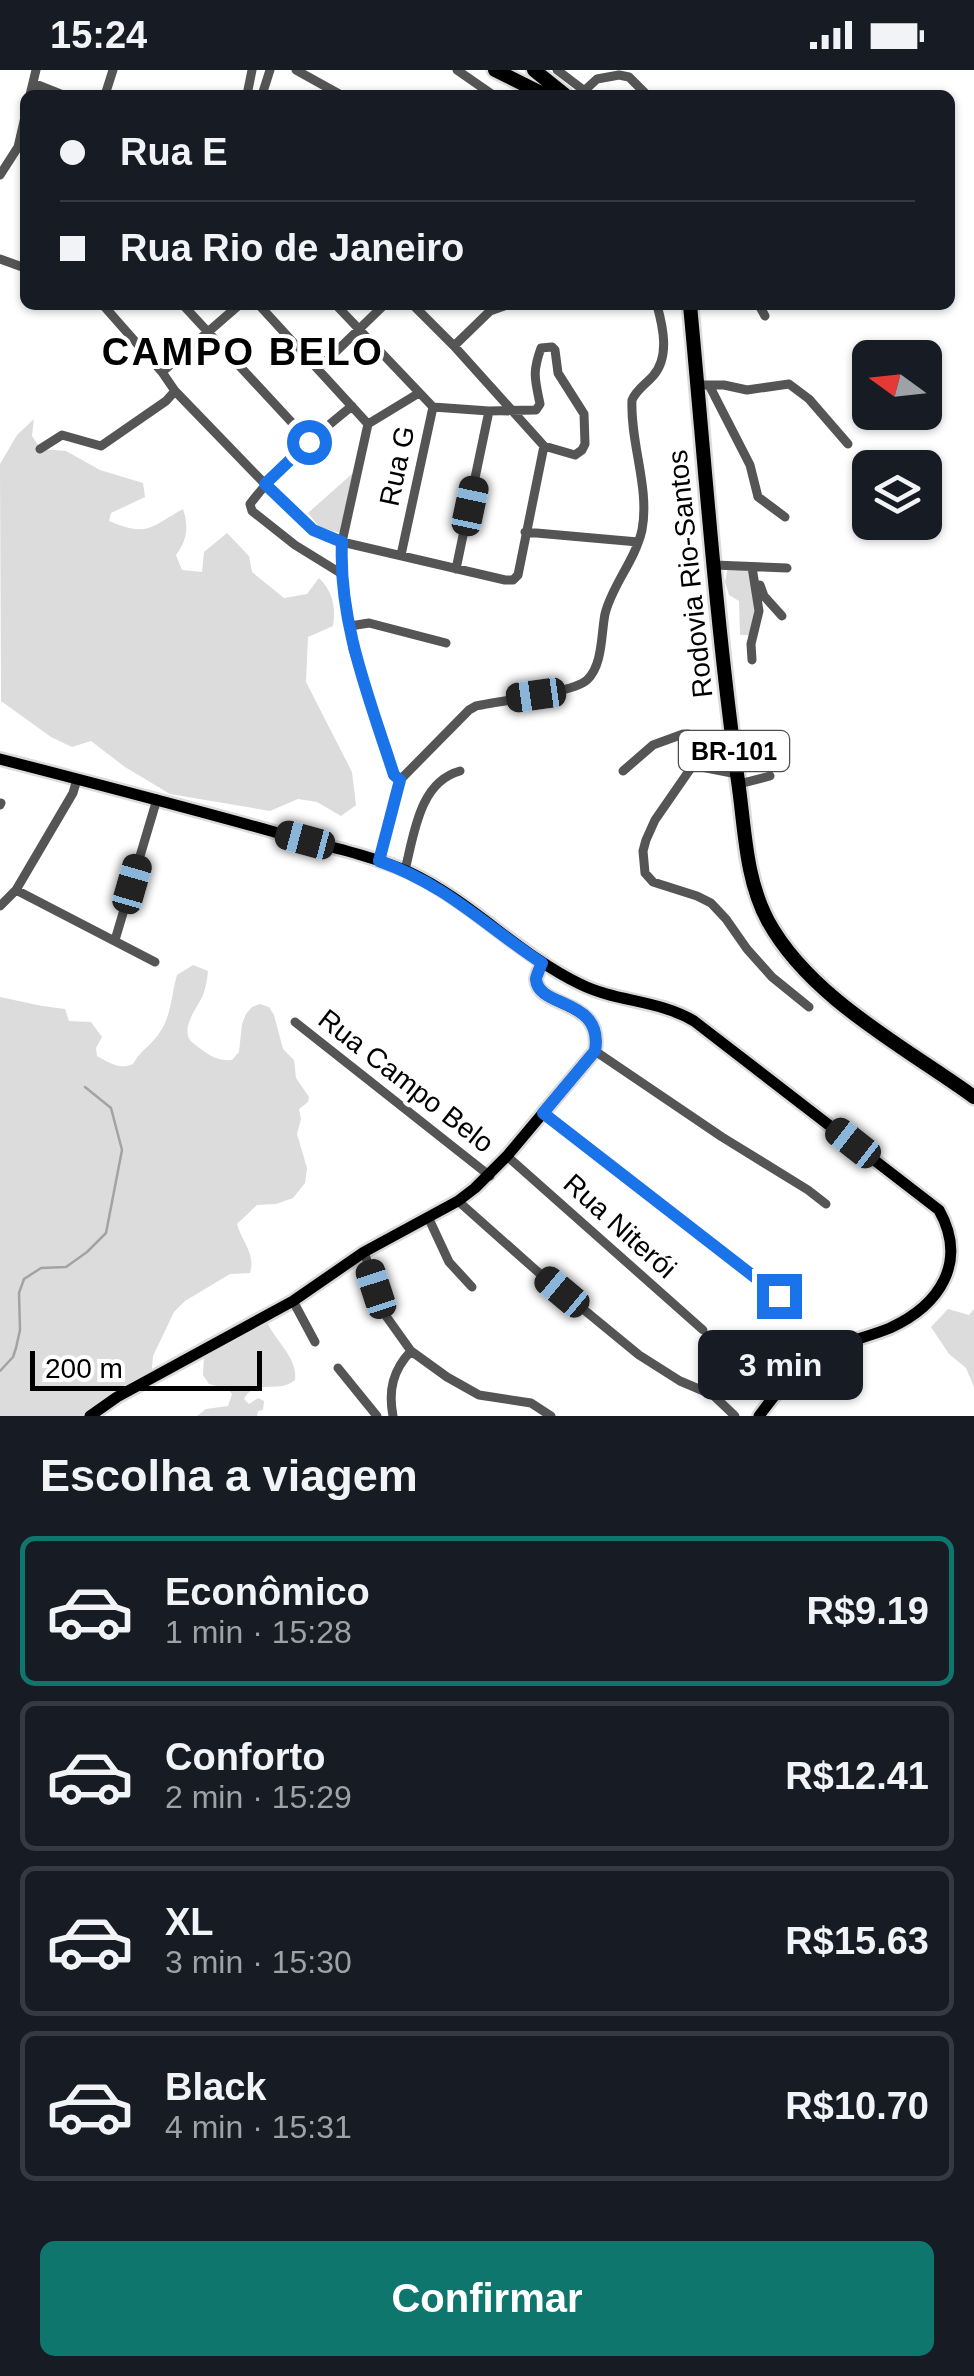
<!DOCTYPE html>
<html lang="pt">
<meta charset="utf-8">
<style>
:root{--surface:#171b24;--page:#242831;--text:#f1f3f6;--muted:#9ea1a6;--line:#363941;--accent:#0f766e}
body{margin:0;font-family:Helvetica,sans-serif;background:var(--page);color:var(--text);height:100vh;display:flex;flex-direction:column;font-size:38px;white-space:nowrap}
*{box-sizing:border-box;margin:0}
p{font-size:32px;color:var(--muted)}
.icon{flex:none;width:55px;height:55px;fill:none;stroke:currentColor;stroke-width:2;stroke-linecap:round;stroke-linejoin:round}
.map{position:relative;height:1346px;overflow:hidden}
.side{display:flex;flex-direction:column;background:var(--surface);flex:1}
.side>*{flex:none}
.banner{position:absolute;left:20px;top:20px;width:935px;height:220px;border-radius:15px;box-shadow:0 2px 8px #0004;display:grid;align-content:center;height:220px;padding:0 40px;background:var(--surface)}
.needle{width:65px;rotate:285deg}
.tools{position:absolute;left:852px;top:270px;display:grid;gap:20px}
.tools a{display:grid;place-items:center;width:90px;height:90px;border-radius:15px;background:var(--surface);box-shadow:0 2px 8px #0004;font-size:50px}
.scale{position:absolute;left:30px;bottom:25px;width:232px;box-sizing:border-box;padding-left:10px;border:5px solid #000;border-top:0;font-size:28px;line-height:35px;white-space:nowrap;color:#000;-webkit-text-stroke:8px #fff;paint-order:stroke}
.end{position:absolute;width:45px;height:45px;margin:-22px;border:12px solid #1a73e8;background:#fff;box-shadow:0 0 0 5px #fff}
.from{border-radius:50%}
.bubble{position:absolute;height:70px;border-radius:15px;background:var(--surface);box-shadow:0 2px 8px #0004;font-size:32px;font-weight:600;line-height:70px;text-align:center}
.car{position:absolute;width:30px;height:60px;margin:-30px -15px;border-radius:12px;box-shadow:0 0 8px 2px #0007;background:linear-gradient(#222 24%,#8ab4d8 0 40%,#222 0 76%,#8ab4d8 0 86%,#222 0)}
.banner b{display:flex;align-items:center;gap:35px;height:95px;font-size:38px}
.banner b+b{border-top:2px solid var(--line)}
.banner i{width:25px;height:25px;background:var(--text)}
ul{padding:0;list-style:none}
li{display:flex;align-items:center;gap:30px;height:150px;margin:0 20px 15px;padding:0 20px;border:5px solid var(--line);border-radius:15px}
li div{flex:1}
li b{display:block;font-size:38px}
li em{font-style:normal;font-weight:600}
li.active{border-color:var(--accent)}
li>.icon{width:90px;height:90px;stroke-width:1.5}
h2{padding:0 40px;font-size:45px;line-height:120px}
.cta{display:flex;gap:20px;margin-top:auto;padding:20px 40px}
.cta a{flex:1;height:115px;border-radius:15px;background:var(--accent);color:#fff;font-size:40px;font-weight:600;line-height:115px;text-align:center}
.status{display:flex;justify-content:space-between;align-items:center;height:70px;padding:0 50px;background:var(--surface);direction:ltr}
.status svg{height:28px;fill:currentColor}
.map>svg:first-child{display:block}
.green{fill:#dcdcdc}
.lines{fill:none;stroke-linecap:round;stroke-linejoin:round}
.stream{stroke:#a3a3a3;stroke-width:2.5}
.major-casing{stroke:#dbdbdb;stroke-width:16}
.highway-casing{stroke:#dbdbdb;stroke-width:19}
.minor{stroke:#555;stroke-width:9}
.major{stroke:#000;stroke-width:11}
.highway{stroke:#000;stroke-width:14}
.route{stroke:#1a73e8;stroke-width:12}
.labels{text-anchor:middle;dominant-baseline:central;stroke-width:8;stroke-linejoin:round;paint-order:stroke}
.shield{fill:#fff;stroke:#4c4c4c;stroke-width:2.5}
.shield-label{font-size:25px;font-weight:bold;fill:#000}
.street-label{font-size:28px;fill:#000;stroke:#fff}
.district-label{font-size:38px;font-weight:bold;letter-spacing:2.5px;fill:#000;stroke:#fff}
</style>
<div class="status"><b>15:24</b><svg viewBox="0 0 49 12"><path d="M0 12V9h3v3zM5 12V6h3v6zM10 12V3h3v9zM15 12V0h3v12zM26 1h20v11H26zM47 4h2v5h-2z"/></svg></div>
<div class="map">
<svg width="974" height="1346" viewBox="0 0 974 1346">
<rect width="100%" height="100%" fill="#fff"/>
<!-- green -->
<path class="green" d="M34,349L32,366L41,379L66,381L100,400L143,413L145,427L111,443L109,451C148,467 149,458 183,439C189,457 187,470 176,485L182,500L202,502L204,482L227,463L249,486L252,502L284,528L307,524L319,508C333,522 336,537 333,556L308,567L306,612L352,702L356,735L341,746L317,732L298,729L270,741L170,724L125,697L91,671L72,677L51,667L1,631L0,394L17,365Z
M353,403L340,463L319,457L308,443Z
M730,498L751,499L758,542L751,565H740L739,531L729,525L725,512L727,501Z
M193,895L208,901C207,910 206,917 203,925C198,937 181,956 190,970C191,972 200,978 202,980C212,987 219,991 232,990L239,982L242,954L246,944L252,937L260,934L269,937L274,945L283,979L294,990L296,1008L309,1027L308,1032L299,1039L301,1049L297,1064L307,1098L305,1113L293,1128L276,1134L257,1135L237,1154C242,1172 256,1184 250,1203L230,1204L185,1231L174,1242L153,1286L151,1308L90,1346H0V927L42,936L65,939L69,951L91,952L102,967L96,978L97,986C110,993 119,1000 133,994C140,980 152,975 160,962C172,944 171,925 177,905Z
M948,1239L969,1245L974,1239V1317L966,1298L949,1284L931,1257Z
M267,1252C276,1272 298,1288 295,1310C279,1324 254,1308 244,1329L249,1334L258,1328L264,1331L263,1340L258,1341L257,1346H197L206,1339L228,1336L232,1324L228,1319L209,1314L203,1305L204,1287Z"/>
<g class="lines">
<!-- stream -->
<path class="stream" d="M0,1301L13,1287L16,1278L20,1260L19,1223L24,1209L41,1198L66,1197L87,1182L106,1163L122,1080L111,1038L85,1017"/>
<defs>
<path id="major" d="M0,689C93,713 186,737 278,763C321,775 368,784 409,802C471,831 518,884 580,914C616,932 659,930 694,951L939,1140C968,1192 940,1235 890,1258C866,1268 840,1272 818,1285C792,1301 777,1322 759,1346
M90,1346L117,1327L293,1231L364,1182L458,1131L475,1118L507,1086L595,981C604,927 538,940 536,909C536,907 541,895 542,893"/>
<path id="highway" d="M495,0L545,25
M534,0L565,25
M690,235C705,394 716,553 738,711C745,758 745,808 768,851C810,928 905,977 974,1027"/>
</defs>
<!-- major casing -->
<use href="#major" class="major-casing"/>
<!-- highway casing -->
<use href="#highway" class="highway-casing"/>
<!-- minor -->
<path class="minor" d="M296,0L341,25
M457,0L493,25
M557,0L590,25
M33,13L63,25
M584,21L597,9L619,5L629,7L647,25
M30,25L36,0
M105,25L113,0
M247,25L252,0
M262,25L270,0
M0,105L18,77L25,47
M0,189L25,198
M103,235L162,302L175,321L265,414L313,459L342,472L505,510H513L518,505L544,376L454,276L413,235
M183,235L309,371
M259,235L368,354
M336,235L433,337
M759,235L765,246
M454,276L490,241L507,235
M318,299L384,235
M162,302L239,235
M697,315H724L747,320L789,314L809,329L848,374
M709,315L750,395L758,427L785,447
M433,337L489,341L536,340L540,334C535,309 532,303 541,278L552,277L555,280L558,303L584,344L585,374L582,380L575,385L544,376
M368,354L342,472L341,497L353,579L394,705L400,710
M368,354L419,323
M40,379L62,365L101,376L166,331L175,321
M525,462L638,472
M401,485L433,337
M714,495L787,498
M456,499L489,341
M342,504L295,475L252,441L250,434C279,396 315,366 352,336
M760,515L764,526L782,546
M350,556L369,553L446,573
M752,590L751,574L759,541L752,497
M691,695L737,704
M623,701L653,675L683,664H688L692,668L691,698L655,750L646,770L643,781L645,803L653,812L697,826L711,833L726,849L747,879L772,907L809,937
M739,714L770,706
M0,735L1,733
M379,791L400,710L469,640L476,636C498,631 573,623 587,610C603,595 601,564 605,544C612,515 635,491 642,460C650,418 630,373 632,330C637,319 645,315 653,306C670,287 663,257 657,235
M405,800C414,765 419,712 460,701
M16,820L155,892
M0,836L16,820L73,723L77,709
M115,870L157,729
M295,952L490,1106
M595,981L722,1067L808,1120L826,1134
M543,1043L779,1226
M507,1086L703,1260
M458,1131L538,1202L639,1285L680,1311L713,1325L735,1346
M428,1147L449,1192L472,1217
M364,1182L386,1246L411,1281L447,1307L479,1325L531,1333L551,1346
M293,1231L315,1272
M338,1298L377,1346
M393,1346C388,1320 393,1300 411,1281"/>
<!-- major -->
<use href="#major" class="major"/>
<!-- highway -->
<use href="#highway" class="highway"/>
</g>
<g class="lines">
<!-- route -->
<path class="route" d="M309,372L265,414L313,460L342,472C338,552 370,630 394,705L400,710L379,791C447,815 484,855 542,893C541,895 536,907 536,909C538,939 604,927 595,981L543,1043L779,1226"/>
</g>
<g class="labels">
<!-- shield labels -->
<rect class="shield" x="679" y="661" width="110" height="40" rx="8"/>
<g class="shield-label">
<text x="734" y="681">BR-101</text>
</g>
<!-- street labels -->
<g class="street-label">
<text transform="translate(397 396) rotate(-78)">Rua G</text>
<text transform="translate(690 504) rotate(-96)">Rodovia Rio-Santos</text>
<text transform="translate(406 1011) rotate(38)">Rua Campo Belo</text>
<text transform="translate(620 1156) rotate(42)">Rua Niterói</text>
</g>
<!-- district labels -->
<g class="district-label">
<text x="243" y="282">CAMPO BELO</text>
</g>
</g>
</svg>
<div class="tools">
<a><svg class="needle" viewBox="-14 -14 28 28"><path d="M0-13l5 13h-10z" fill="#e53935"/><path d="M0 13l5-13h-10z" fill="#9ea1a6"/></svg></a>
<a><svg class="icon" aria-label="layers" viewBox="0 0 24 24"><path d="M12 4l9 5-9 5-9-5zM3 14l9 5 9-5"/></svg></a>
</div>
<div class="scale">200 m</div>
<i class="end from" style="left:309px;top:372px"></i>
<i class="end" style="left:779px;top:1226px"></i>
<div class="bubble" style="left:698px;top:1260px;width:165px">3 min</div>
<i class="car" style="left:470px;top:436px;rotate:12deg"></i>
<i class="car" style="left:536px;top:625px;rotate:262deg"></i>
<i class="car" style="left:305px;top:770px;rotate:285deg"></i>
<i class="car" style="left:132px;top:814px;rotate:16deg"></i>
<i class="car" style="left:853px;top:1073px;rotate:308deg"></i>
<i class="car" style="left:376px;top:1219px;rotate:342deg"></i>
<i class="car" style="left:562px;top:1222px;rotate:310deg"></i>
<div class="banner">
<b><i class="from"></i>Rua E</b>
<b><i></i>Rua Rio de Janeiro</b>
</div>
</div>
<section class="side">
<h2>Escolha a viagem</h2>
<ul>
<li class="active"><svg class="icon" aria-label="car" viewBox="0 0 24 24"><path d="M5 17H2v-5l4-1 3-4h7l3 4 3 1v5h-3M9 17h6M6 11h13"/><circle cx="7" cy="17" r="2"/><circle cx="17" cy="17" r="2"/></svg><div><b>Econômico</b><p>1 min · 15:28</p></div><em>R$9.19</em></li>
<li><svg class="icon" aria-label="car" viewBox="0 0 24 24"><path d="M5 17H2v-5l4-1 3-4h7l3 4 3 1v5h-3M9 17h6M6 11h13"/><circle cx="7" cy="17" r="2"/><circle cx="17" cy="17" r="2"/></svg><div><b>Conforto</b><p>2 min · 15:29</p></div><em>R$12.41</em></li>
<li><svg class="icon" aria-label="car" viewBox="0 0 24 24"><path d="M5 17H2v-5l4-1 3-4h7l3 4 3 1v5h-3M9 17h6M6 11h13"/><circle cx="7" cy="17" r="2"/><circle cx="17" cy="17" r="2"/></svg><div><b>XL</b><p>3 min · 15:30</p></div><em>R$15.63</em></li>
<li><svg class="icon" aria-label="car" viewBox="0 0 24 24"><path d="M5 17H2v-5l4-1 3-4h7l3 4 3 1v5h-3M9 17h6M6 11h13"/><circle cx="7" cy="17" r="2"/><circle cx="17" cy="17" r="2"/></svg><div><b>Black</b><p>4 min · 15:31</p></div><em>R$10.70</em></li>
</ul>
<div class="cta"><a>Confirmar</a></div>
</section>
